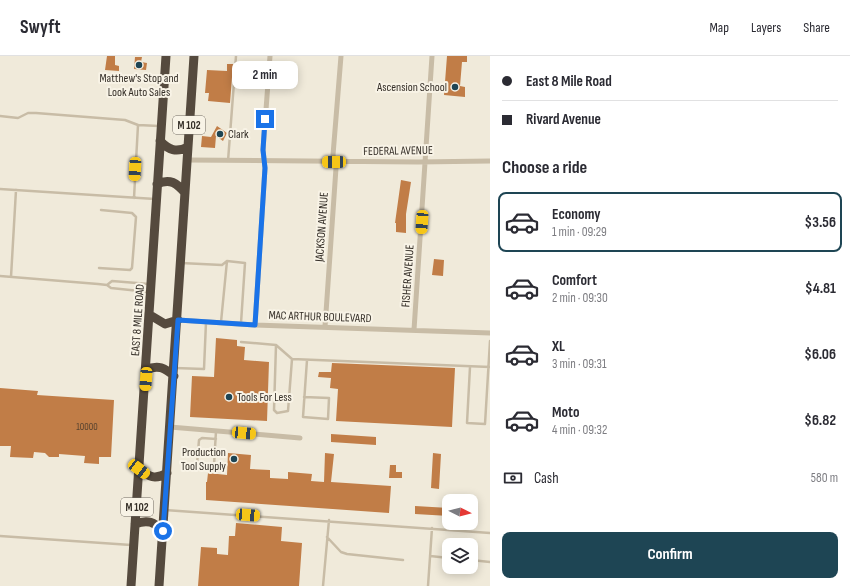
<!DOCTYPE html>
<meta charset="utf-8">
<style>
:root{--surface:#fff;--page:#f2f2f3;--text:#2b2b33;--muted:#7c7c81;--line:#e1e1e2;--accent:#1e4554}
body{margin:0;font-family:"Sofia Sans Condensed",sans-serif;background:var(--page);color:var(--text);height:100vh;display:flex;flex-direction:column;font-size:15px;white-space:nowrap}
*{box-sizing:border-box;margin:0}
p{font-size:13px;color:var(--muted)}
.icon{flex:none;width:22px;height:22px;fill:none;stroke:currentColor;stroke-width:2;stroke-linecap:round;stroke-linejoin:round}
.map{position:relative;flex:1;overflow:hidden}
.sheet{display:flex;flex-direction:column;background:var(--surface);width:360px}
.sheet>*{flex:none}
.banner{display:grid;align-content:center;height:88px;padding:0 12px;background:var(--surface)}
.needle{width:26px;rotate:96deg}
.fabs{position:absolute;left:442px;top:438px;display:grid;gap:8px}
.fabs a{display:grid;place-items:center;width:36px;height:36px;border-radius:8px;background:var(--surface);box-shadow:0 2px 10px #0003;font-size:20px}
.end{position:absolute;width:18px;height:18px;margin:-9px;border:5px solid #1a73e8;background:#fff;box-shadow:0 0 0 2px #fff}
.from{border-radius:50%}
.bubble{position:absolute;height:28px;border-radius:8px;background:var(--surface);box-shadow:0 2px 10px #0003;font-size:13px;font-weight:700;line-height:28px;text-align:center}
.car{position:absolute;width:12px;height:24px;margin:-12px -6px;border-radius:5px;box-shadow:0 0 3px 1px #0007;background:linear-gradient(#f5c518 24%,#345 0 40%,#f5c518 0 76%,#345 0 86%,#f5c518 0)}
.banner b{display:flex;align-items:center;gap:14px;height:38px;font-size:15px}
.banner b+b{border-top:1px solid var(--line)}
.banner i{width:10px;height:10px;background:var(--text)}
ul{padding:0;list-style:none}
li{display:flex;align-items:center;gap:12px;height:60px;margin:0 8px 6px;padding:0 4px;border:2px solid transparent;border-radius:8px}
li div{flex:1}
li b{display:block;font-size:15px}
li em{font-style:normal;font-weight:700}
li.on{border-color:var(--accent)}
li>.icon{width:36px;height:36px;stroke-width:1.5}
h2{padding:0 12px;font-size:18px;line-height:48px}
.pay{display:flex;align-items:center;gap:10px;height:44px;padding:0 12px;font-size:15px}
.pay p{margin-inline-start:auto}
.cta{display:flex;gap:8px;margin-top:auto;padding:8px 12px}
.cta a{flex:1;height:46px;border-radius:8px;background:var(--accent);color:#fff;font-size:16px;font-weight:700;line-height:46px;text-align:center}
header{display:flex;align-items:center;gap:24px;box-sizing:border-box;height:56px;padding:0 20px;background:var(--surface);border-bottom:1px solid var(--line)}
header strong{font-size:19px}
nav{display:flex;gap:22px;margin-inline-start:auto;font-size:14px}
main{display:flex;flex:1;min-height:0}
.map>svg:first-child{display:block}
.building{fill:#c17d47}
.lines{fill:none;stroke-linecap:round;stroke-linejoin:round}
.lane{stroke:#c8bca6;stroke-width:2.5}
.street{stroke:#c8bca6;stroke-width:5}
.highway{stroke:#554a3e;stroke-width:9}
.route{stroke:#1a73e8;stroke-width:5}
.poi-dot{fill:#1e4554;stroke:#f8f3e6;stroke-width:1.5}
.labels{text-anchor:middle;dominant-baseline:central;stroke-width:4;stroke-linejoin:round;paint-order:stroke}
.number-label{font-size:10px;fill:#57422f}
.shield{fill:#f8f3e6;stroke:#6f6960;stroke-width:1}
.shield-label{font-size:11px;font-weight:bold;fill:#342e27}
.poi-label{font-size:12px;fill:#342e27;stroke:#f8f3e6;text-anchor:end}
.street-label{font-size:12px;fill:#342e27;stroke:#f8f3e6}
</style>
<header>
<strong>Swyft</strong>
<nav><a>Map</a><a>Layers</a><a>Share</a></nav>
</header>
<main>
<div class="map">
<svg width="490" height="530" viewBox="0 0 490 530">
<rect width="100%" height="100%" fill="#f0eada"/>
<!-- building -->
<path class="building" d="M107,0H115V9L119,10V15L105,14Z
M447,0H467V6H462L460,30L465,31V41L444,39Z
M135,1H142L141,6L147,7L146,14L134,13Z
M227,8H233L230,47L208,45L209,37H205L207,14L227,15Z
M238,10L246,11L243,25L261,27L260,33L237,29Z
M217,70L227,77L223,85L216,80L215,92L201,91L202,80L211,81Z
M401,124L411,126L406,158V177L396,176V167H395Z
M434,203L444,204L443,220L432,219Z
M216,282L237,284V290L245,291L244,304L269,306L267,365L190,361L192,320L214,321Z
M332,307L455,312L452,371L336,365L338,333L330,332L331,322L318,321L319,316H331Z
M0,332L38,335L37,339L114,344L111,401H99V408L84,407L85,400L59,398V401H49L45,397L34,396L33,402L10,401L11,390H0Z
M331,378L376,381V389L331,386Z
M228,397L251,399L250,413L270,414V422L288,423V416L312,418L311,425L324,426L325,397L334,398L331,426L391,430L389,457L206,444V426H207L208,417L227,419Z
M433,397L441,398L439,433L431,432Z
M390,409H396V416H402V422H389Z
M415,450L449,452V460L415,458Z
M236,467L282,471L281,485L302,487L299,530H198L201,491L217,492V498L228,499L229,480H235Z"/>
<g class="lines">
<!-- lane -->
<path class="lane" d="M0,60L18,62L28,57H36L125,64L138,69
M228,105L236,0
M0,133L155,143
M134,142L138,69L159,70
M181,207L222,209L227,205L245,207L241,267
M99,212L130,214L132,212L136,161L132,157L101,154
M0,220L98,228L107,229L111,232L149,236
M11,221L16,134
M107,229L112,225L149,228
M221,266L227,205
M241,286L276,289L274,354L277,357L288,355L292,303L490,311
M276,289L292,303
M470,311L467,367L485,368L490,285
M175,312L204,313L206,266
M304,341L329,342L328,363L303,361L307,304
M216,383L202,382L199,384L197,408L199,413L208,414L213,412L214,409L216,375
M165,454L490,477
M0,480L131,489
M327,481L341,496L347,498L403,504
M430,500L449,502
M471,504L490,506
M323,530L329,464
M428,530L432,472"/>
<!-- street -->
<path class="street" d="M187,104L418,106L490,105
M178,264L255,269L490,277
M255,269L265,112L263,94L270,0
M325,271L336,112L333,99L341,0
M414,274L432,0
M170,371L300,382"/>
<!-- highway -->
<path class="highway" d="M160,85C169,94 176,97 188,91
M157,128C170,122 177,127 185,137
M150,259L165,268L178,264
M146,314C158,308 165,312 174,320
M139,413C149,421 155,424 167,417
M135,468C148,463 154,466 163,475
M131,530L166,0
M159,530L194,0"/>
</g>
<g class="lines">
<!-- route -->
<path class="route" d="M163,475L178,264L255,269L265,112L263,94L265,63"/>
</g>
<!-- markers -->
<g class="poi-dot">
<circle cx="139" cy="9" r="4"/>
<circle cx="455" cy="31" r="4"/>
<circle cx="220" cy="78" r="4"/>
<circle cx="229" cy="341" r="4"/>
<circle cx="234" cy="403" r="4"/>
</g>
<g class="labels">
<!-- number labels -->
<g class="number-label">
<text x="87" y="371">10000</text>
</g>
<!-- shield labels -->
<g class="shield">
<rect x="173" y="60" width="32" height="18" rx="3"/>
<rect x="121" y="442" width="32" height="18" rx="3"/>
</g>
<g class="shield-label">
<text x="189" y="69">M 102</text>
<text x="137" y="451">M 102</text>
</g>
<!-- poi labels -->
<g class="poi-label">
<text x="139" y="22" text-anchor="middle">Matthew's Stop and<tspan x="139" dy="14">Look Auto Sales</tspan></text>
<text x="447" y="31">Ascension School</text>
<text x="228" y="78" text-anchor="start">Clark</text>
<text x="237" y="341" text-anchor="start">Tools For Less</text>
<text x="226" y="396">Production<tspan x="226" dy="14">Tool Supply</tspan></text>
</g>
<!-- street labels -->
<g class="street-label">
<text transform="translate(398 95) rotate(-1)">FEDERAL AVENUE</text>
<text transform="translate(322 171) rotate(-86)">JACKSON AVENUE</text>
<text transform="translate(408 220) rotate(-86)">FISHER AVENUE</text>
<text transform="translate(320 261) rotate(2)">MAC ARTHUR BOULEVARD</text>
<text transform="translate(138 264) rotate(-86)">EAST 8 MILE ROAD</text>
</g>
</g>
</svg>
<div class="fabs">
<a><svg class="needle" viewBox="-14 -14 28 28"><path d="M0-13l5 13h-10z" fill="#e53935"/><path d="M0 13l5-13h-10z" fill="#7c7c81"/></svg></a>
<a><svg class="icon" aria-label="layers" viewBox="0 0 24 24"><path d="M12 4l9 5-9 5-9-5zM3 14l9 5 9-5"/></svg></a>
</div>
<i class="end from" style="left:163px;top:475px"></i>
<i class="end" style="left:265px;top:63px"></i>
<div class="bubble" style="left:232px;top:5px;width:66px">2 min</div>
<i class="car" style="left:334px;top:106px;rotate:270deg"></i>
<i class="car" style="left:135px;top:113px;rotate:183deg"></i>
<i class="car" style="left:422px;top:166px;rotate:184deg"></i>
<i class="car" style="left:146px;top:323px;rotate:184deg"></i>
<i class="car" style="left:244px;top:377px;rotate:95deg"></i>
<i class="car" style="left:139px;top:413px;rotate:127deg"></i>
<i class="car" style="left:248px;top:459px;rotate:94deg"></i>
</div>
<section class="sheet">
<div class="banner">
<b><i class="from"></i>East 8 Mile Road</b>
<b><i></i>Rivard Avenue</b>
</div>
<h2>Choose a ride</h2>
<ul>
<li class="on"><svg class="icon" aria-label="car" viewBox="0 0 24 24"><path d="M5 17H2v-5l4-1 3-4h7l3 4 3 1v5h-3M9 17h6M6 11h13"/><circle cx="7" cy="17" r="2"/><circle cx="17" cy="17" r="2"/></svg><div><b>Economy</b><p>1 min · 09:29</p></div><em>$3.56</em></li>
<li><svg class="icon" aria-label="car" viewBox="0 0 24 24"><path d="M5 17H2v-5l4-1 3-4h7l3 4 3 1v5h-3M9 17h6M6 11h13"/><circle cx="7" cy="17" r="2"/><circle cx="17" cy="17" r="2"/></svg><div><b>Comfort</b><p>2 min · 09:30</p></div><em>$4.81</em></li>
<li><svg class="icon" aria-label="car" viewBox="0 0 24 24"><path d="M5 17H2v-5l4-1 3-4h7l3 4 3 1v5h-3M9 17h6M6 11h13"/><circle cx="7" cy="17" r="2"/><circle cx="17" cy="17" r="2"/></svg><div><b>XL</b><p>3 min · 09:31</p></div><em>$6.06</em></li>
<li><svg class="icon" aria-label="car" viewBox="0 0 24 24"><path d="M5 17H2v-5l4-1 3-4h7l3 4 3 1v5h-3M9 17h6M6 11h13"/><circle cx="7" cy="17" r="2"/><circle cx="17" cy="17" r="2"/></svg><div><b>Moto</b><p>4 min · 09:32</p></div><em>$6.82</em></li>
</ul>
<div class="pay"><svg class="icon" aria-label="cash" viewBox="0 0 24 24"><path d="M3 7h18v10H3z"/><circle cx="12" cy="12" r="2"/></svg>Cash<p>580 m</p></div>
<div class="cta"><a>Confirm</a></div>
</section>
</main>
